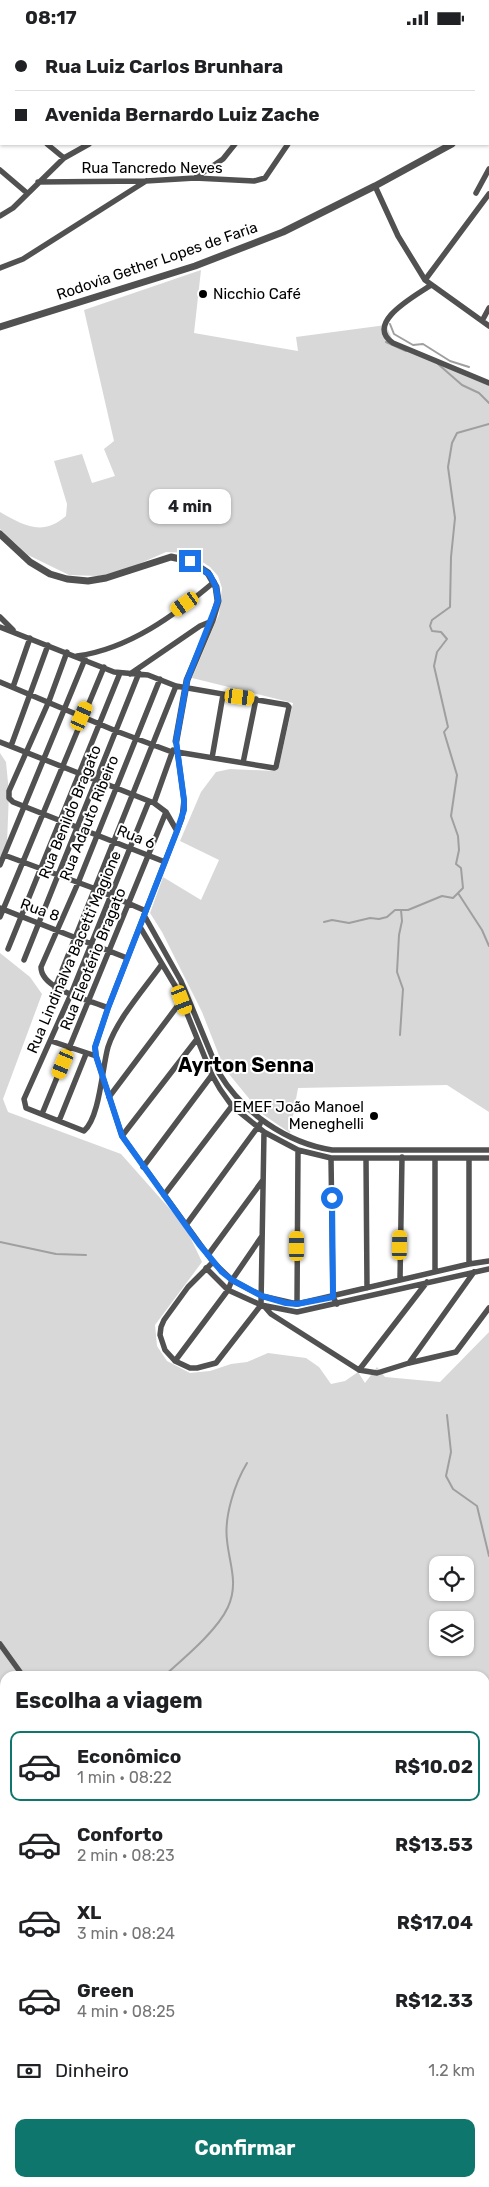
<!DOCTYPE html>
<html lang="pt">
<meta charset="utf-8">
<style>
:root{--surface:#fff;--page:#f2f2f2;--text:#202124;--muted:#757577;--line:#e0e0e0;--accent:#0f766e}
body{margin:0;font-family:Rubik,sans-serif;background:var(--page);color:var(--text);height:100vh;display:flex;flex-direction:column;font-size:19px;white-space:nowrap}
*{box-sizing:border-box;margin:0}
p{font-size:16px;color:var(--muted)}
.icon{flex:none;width:28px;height:28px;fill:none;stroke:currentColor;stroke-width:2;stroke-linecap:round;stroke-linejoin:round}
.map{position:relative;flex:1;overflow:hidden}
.drawer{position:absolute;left:0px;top:1636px;width:490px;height:516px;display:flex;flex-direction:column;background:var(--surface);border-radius:15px 15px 0 0;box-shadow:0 1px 4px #0004}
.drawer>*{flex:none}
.banner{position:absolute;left:0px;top:0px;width:490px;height:110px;box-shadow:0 1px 4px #0004;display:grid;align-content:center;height:110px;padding:0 15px;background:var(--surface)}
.tools{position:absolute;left:429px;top:1521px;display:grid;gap:10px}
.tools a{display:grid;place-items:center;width:45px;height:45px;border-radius:10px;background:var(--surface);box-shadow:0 1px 4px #0004;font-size:25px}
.end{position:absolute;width:22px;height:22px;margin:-11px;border:6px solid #1a73e8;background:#fff;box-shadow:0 0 0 2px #fff}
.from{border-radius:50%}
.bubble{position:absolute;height:35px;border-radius:10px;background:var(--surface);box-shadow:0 1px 4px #0004;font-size:16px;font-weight:700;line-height:35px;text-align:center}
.car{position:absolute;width:15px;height:30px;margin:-15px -8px;border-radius:6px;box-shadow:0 0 4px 1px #0007;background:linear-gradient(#f5c518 24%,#345 0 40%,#f5c518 0 76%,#345 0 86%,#f5c518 0)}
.banner b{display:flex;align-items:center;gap:18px;height:48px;font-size:19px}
.banner b+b{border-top:1px solid var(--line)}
.banner i{width:12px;height:12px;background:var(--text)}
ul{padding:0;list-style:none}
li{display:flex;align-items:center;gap:15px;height:70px;margin:0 10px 8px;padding:0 5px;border:2px solid transparent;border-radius:10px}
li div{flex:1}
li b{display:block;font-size:19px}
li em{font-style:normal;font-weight:700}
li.on{border-color:var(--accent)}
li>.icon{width:45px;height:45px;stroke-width:1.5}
h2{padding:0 15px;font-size:22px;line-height:60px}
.pay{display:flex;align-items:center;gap:12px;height:55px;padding:0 15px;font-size:19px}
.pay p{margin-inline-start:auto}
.button{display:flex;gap:10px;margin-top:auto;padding:10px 15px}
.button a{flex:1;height:58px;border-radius:10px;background:var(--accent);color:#fff;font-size:20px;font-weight:700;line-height:58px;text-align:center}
.status{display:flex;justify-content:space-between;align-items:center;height:35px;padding:0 25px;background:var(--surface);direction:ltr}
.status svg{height:14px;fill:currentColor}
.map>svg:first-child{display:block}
.green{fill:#d8d8d8;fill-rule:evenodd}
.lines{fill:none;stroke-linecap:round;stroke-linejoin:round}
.stream{stroke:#9f9f9f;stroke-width:2}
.minor{stroke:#515151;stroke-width:5.5}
.tertiary{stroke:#515151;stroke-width:7}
.route{stroke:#1a73e8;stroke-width:6}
.poi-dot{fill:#000;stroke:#fff;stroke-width:2}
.labels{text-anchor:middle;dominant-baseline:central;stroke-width:4;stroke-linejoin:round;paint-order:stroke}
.street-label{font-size:15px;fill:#000;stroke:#fff}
.poi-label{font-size:15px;fill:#000;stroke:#fff;text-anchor:start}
.district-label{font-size:20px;font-weight:bold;fill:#000;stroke:#fff}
</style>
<div class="status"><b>08:17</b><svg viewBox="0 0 49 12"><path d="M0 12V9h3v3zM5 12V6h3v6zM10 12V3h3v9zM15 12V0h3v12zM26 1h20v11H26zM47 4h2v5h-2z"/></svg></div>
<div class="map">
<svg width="489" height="2152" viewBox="0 0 489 2152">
<rect width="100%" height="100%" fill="#fff"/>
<!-- green -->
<path class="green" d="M362,0H478L477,1Z
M201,235L194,298L298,316L296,302L386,290L393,306L489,346V1077L447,1050L298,1053L290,1098L261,1078L224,1033L202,977L162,897L150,878L163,842L201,865L219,825L180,806L201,757L216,737L230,734L274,736L279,731L293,668L192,643L219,579L222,553L218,541L210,532L189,518L166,517L132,532L113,538L98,541L69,540L28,520L0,494V477C23,490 42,502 66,481L67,469L54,426L82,419L92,448L115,441L104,414L114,406L84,275Z
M0,718L6,727L9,758L7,808L0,829Z
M0,918L30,942L42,959L3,1064L8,1077L121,1119L185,1191L202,1227L155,1290L157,1311L167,1326L190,1338L210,1336L231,1329L247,1327L268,1318L306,1323L319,1332L331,1349L345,1346L358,1337L365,1348L377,1332L385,1342L440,1347L489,1297V1666L485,1670V1641H5V2148H485V1709L489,1708V2152H0ZM438,1530H465V1558H438ZM438,1585H465V1612H438Z"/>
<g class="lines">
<!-- stream -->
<path class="stream" d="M390,289L394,299L413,310L423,309L450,326L469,332
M386,307L406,316
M438,329L462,350L479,358L489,368
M458,858L482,895L489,911
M324,887L332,885L349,888L370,883L379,884L387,882L395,875H408L442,861L453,863L463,853L461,833L456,829L459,815L458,801L451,781L457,740L444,697L448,692L434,631L437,617L447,604L441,597L432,596L430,591L432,585L450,572L451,522L455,483L448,432L452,408L457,398L489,389
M400,1000L403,954L397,937L399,900L402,886L401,875
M0,1207L56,1219L86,1220
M447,1380L451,1417L446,1441L453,1454L477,1471L489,1521
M164,1641C184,1623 217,1596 228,1572C239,1548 229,1528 227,1505C224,1481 235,1448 247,1428
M0,1695L5,1701
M485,1706L489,1700
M485,2086L489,2087"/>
<!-- minor -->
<path class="minor" d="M92,0L93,1
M119,0L121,1
M6,1L8,0
M64,1V0
M107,1L109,0
M297,1L298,0
M470,1L471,0
M0,6L1,5
M0,10H1
M489,59V60
M0,69H1
M47,109L64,123
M0,135L27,158
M195,143L223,124L235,109
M38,147L146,146L195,143L254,146L265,143L288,109
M375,151L398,201L425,245L489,291
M476,158L489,134
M0,181L13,173L64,123L89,109
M0,233L23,224L146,146
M425,245L489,159
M431,250C417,260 363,288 393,308L489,348
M482,286L489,273
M0,582L13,595
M0,592L114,637L148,640L176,651L287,670L289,672L276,732L274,733L177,717
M67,617L49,666L9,756V763L13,767L165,827
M77,621C129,614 175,580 214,547
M130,639L200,591L212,586
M0,647L116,696L172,717
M13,652L30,603
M176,706L184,765L182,783L108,973L95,1012L96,1021L122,1101L213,1227L232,1245L262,1261L297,1269L469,1229L489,1226
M0,707L154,768L166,777L177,796
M11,711L48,610
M212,723L223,660
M243,728L256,664
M149,766L71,959L24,1064L26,1073L84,1096C100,1082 102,1033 108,1012C117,984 145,953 162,929
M154,768L173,715
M4,820L93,853L146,876
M0,830L85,624
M0,873L127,923
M144,880L181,946L219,1038C243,1078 287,1108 332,1115H489
M0,882L104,632
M140,892L177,954L212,1040L220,1054L232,1071L264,1097L298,1115L331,1123H489
M8,914L120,638
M24,925L139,638
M55,953L176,651
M108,973C90,965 41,955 41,932L78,848L160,644
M51,1006L96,1021
M109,1062L182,965
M42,1079L166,777
M59,1086L86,1019
M122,1101L197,1004
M331,1123L333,1262L337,1269
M366,1123L367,1253
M435,1123V1237
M469,1123V1229
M143,1132L212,1040
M164,1160L232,1071
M186,1190L260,1089
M208,1220L263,1145
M213,1227L188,1252L164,1285L161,1292L160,1300L165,1315L175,1326L190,1333H197L216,1328L261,1270L264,1097
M206,1233L228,1255L261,1270L297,1277L489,1234
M400,1245L402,1122
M297,1269L298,1115
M264,1271L271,1279L359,1335L377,1338L409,1328L456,1317L489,1273
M175,1326L228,1255L232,1245L262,1201
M409,1328L474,1237
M359,1335L427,1247
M0,1609L23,1641
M485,2122L489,2123"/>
<!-- tertiary -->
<path class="tertiary" d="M0,292L195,231L283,197L375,151L452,109
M0,499L30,527L50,539L67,544L88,546L106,543L171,522L190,526L208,538L216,552L218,566L212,586L187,645L176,706"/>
</g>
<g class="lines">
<!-- route -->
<path class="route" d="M190,526L210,540L216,552L218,566L187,645L176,706L184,765V775L177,796L108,973L95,1012L96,1021L122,1101L199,1209L222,1237L232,1245L262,1261L286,1268L297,1269L333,1262L332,1163"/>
</g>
<!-- markers -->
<g class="poi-dot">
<circle cx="203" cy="259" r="5"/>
<circle cx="374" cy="1081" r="5"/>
</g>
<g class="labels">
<!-- street labels -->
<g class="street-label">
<text x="152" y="133">Rua Tancredo Neves</text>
<text transform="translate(157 226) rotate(-19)">Rodovia Gether Lopes de Faria</text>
<text transform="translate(70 777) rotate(-68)">Rua Benildo Bragato</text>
<text transform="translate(89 783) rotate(-68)">Rua Adauto Ribeiro</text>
<text transform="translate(136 802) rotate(22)">Rua 6</text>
<text transform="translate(40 875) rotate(20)">Rua 8</text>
<text transform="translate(74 917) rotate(-67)">Rua Lindinalva Bacetti Magione</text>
<text transform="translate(93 924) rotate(-68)">Rua Eleotério Bragato</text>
</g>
<!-- poi labels -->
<g class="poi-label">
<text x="213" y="259">Nicchio Café</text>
<text x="364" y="1072" text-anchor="end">EMEF João Manoel<tspan x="364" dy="17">Meneghelli</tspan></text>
</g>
<!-- district labels -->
<g class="district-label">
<text x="246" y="1030">Ayrton Senna</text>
</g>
</g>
</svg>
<div class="tools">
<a><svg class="icon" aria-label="locate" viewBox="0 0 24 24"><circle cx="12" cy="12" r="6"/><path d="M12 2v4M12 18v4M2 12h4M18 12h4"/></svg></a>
<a><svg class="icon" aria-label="layers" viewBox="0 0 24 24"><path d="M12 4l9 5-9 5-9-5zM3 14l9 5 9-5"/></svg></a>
</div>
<i class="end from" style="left:332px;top:1163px"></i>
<i class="end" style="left:190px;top:526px"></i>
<div class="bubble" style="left:149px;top:454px;width:82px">4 min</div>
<i class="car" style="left:185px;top:569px;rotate:235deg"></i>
<i class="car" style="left:240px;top:662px;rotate:97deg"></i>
<i class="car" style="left:82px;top:681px;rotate:24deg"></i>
<i class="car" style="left:182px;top:965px;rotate:159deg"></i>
<i class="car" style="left:63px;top:1029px;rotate:203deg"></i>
<i class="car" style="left:400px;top:1210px;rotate:1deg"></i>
<i class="car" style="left:297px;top:1211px;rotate:0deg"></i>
<div class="banner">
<b><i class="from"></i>Rua Luiz Carlos Brunhara</b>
<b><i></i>Avenida Bernardo Luiz Zache</b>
</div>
<section class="drawer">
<h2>Escolha a viagem</h2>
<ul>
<li class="on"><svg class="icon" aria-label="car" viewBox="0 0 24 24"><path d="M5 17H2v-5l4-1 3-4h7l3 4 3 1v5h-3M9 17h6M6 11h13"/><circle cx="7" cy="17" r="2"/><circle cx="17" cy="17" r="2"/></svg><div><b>Econômico</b><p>1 min · 08:22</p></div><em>R$10.02</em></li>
<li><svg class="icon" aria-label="car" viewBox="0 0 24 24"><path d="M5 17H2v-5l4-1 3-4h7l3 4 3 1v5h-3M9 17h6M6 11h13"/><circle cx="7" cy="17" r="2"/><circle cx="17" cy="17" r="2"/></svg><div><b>Conforto</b><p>2 min · 08:23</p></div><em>R$13.53</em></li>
<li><svg class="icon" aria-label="car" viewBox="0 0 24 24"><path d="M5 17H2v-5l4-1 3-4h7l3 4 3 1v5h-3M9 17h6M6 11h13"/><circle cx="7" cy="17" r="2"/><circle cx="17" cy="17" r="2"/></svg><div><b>XL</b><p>3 min · 08:24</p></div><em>R$17.04</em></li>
<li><svg class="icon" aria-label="car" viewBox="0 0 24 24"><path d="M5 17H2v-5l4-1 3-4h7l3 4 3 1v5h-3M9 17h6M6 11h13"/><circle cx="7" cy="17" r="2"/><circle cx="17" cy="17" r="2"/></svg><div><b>Green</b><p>4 min · 08:25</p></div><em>R$12.33</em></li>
</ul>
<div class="pay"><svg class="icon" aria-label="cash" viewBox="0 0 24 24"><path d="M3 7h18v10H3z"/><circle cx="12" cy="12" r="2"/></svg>Dinheiro<p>1.2 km</p></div>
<div class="button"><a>Confirmar</a></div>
</section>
</div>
